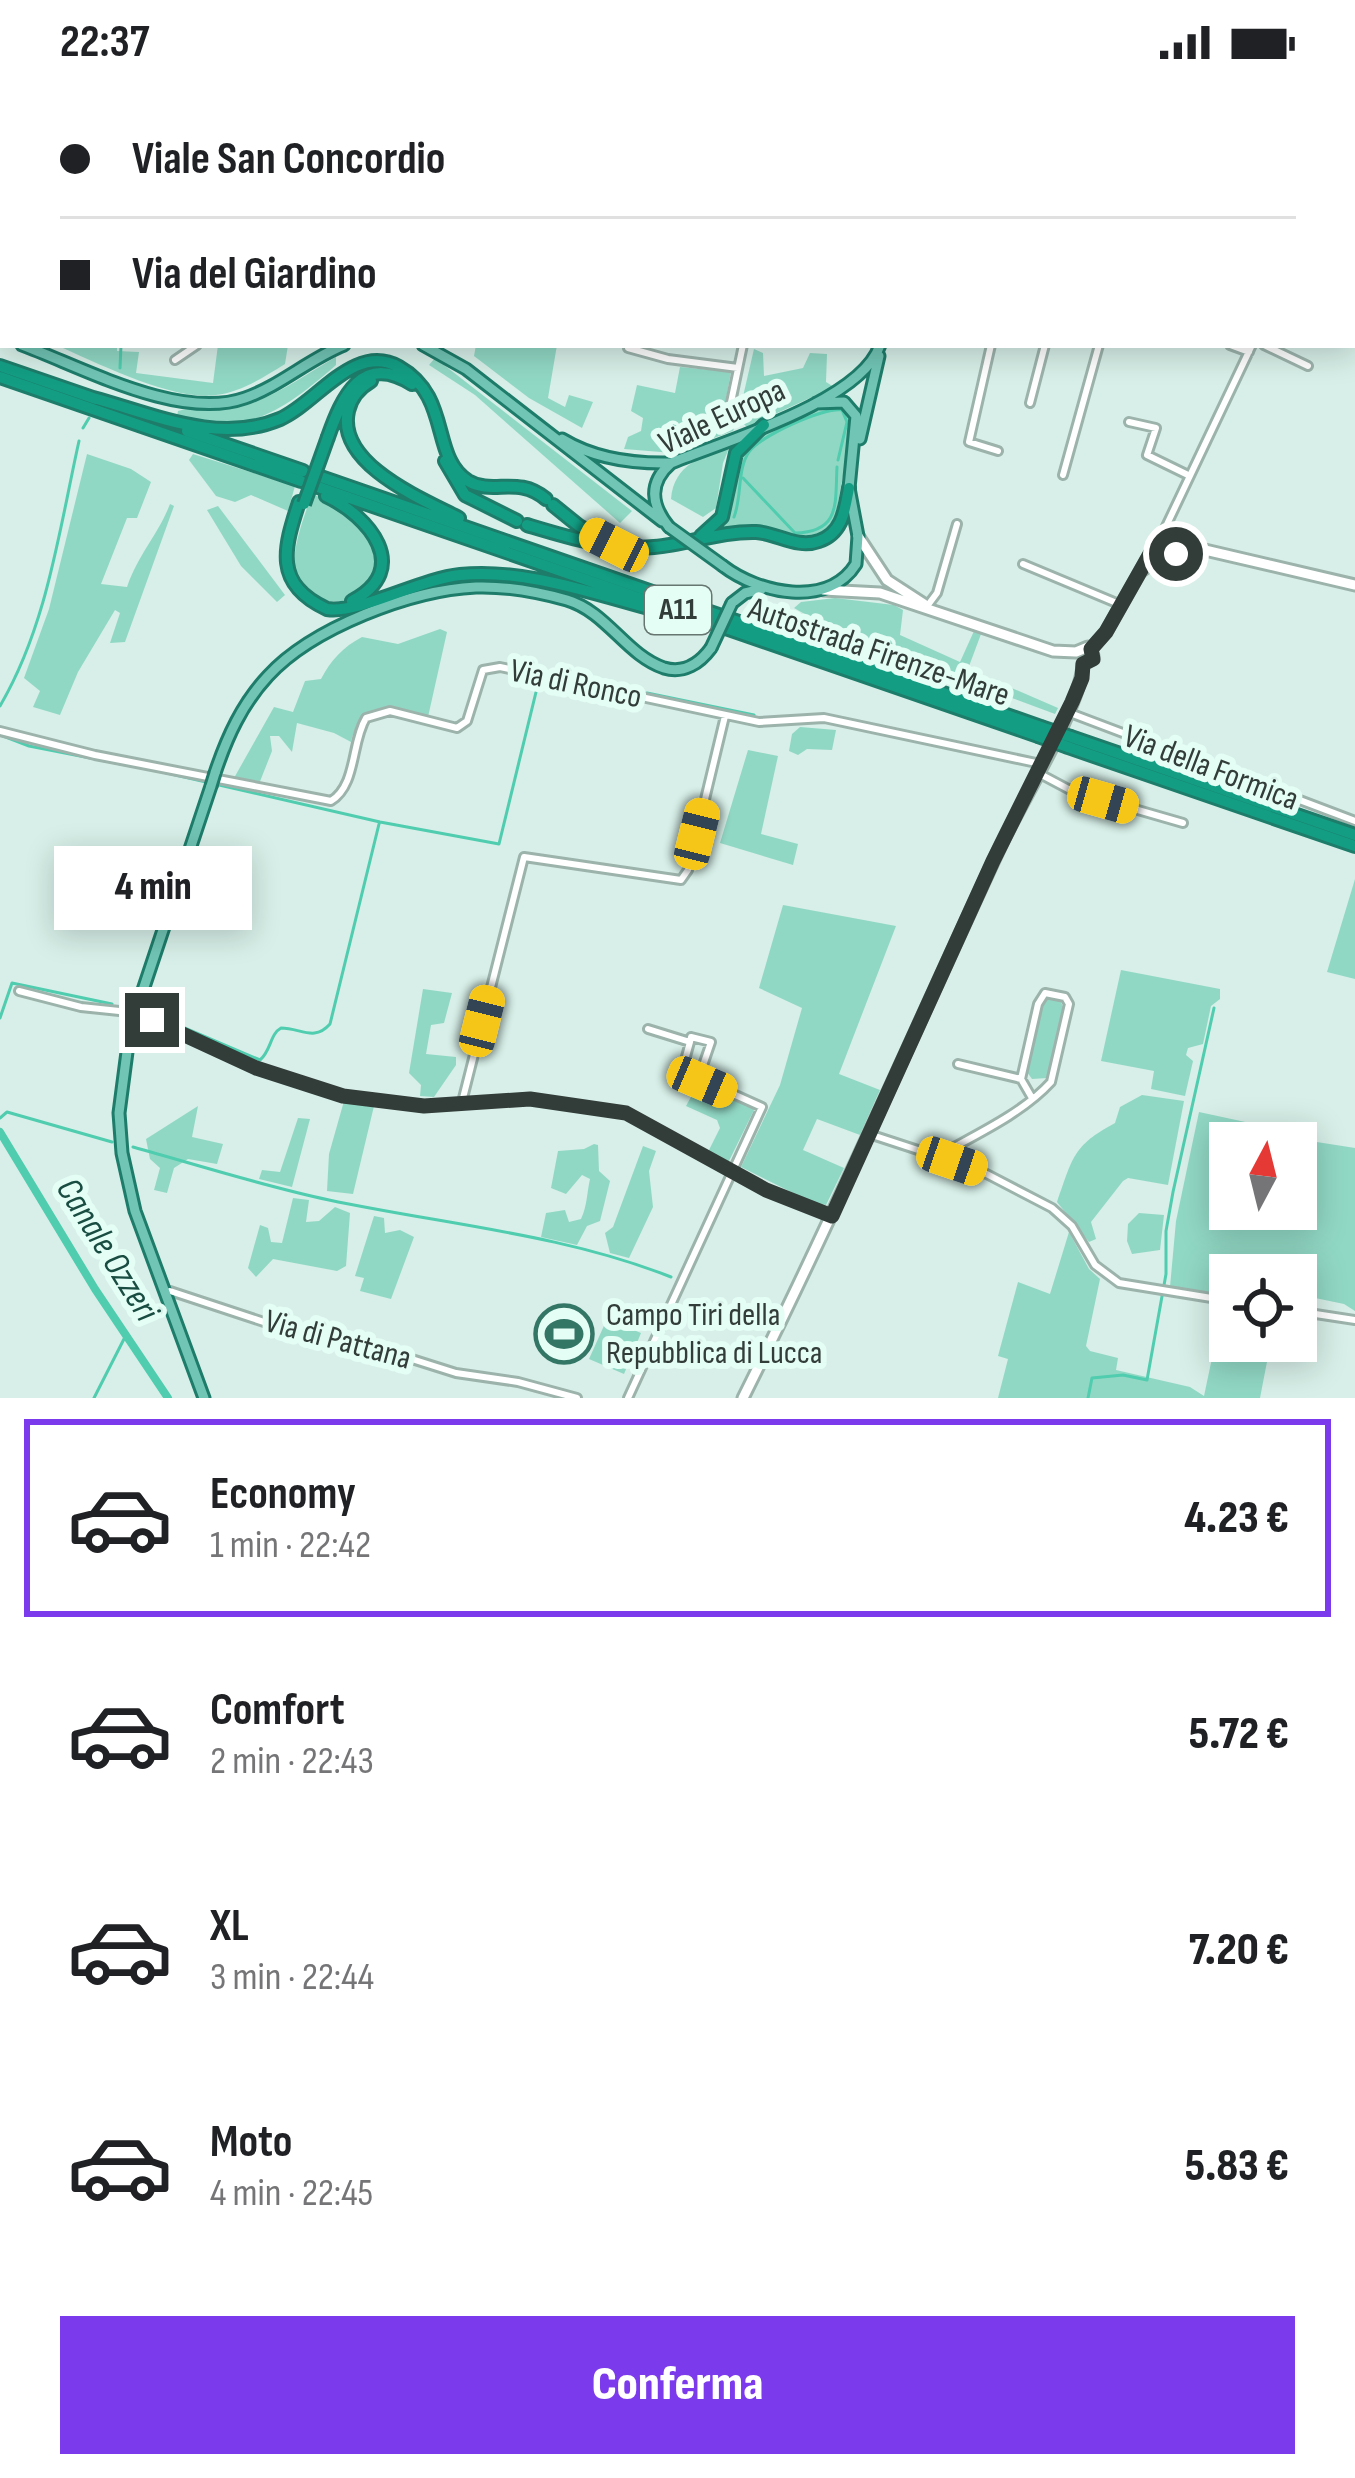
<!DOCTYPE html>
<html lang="it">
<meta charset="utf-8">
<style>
:root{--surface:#fff;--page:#f2f2f2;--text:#202124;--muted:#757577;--line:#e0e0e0;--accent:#7c3aed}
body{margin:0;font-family:"Sofia Sans Condensed",sans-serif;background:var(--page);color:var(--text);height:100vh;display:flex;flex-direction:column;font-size:45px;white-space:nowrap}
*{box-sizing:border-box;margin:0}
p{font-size:39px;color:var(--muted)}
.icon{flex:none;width:66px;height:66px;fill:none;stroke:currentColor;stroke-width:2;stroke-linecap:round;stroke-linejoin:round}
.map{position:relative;height:1314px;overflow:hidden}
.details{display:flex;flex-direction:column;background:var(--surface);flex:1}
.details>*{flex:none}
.hud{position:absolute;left:0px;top:0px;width:1356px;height:264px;box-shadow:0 6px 30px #0003;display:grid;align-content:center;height:264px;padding:0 60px;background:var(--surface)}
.needle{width:78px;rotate:7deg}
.buttons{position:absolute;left:1209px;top:1038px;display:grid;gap:24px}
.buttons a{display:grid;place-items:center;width:108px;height:108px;border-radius:0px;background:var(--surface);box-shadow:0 6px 30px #0003;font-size:60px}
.end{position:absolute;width:54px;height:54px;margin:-27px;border:15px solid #323c39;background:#fff;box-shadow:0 0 0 6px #fff}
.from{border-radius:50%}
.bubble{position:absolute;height:84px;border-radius:0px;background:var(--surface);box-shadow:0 6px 30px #0003;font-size:39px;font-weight:800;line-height:84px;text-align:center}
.car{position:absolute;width:36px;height:72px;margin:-36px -18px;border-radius:15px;box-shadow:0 0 9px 3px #0007;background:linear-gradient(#f5c518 24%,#345 0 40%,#f5c518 0 76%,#345 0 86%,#f5c518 0)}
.hud b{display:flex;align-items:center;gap:42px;height:114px;font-size:45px}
.hud b+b{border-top:3px solid var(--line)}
.hud i{width:30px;height:30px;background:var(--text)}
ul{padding:21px 0 0;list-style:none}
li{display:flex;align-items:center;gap:36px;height:198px;margin:0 24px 18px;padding:0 36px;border:6px solid transparent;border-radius:0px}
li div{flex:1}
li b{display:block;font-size:45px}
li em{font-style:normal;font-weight:800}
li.active{border-color:var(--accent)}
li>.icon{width:108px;height:108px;stroke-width:1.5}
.primary-button{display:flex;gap:24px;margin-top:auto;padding:24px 60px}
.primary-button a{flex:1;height:138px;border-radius:0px;background:var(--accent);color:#fff;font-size:48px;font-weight:800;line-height:138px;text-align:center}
.status{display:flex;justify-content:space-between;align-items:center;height:84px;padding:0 60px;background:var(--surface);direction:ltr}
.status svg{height:33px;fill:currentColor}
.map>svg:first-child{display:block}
.green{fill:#91d8c4;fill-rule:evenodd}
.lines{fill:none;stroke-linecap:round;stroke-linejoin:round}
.stream{stroke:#50ccaf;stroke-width:3}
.canal{stroke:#50ccaf;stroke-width:8}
.street-casing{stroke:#9cb3ac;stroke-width:12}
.secondary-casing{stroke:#9cb3ac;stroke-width:15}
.primary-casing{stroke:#1e7c6a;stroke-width:15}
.highway-casing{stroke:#1e7c6a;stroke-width:16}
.street{stroke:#fff;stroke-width:6}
.secondary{stroke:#fff;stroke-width:9}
.primary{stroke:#71c5b5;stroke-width:9}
.highway{stroke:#139e84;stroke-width:10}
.primary-bridge-casing{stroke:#1e7c6a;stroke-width:15;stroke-linecap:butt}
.highway-bridge-casing{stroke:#1e7c6a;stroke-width:16;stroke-linecap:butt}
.primary-bridge{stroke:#71c5b5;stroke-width:9}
.highway-bridge{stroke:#139e84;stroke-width:10}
.route{stroke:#323c39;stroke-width:15}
.labels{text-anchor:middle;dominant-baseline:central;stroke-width:12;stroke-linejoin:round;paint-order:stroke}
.shield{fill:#e4fdf5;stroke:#677671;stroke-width:3}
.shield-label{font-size:30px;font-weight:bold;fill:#323c39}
.street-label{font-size:33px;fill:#323c39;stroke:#e4fdf5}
.poi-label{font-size:33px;fill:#323c39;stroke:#e4fdf5;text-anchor:start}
.water-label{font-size:36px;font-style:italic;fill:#194d41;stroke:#e4fdf5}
</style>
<div class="status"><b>22:37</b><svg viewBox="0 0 49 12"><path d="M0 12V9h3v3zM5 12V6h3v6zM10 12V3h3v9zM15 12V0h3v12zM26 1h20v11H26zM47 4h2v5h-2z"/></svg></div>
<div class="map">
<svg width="1355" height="1314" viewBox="0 0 1355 1314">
<rect width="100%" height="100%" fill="#d7efe8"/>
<!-- green -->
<path class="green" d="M56,261H117V267L139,268L136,289L213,299L218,261H288L285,280C264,293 241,308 216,311C171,317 98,279 56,261Z
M476,261H557L548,314L565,323L569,311L593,318L582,344L529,314L474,272Z
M754,265L763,269L764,292L803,284L810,269L827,270L826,298L834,303L747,343L738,335L733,347L673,369L624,365L628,353L641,347L643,334L631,327L637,301L675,309L680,283L731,288L723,331L738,334Z
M336,273V281C288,323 243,357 177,332L178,327C199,321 222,327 244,321C276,313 307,289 336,273Z
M435,274L632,427L620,439L475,311L429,281Z
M837,323L846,327L853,339L834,440C808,466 790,446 760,444C747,443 733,447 720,449L731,423L733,393L742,366L761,350L820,325Z
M731,359L723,379L716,424L703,433L671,415C674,380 702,373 731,359Z
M87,370L131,385L151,398L137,434H127L101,500L127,503C139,469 158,451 170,420L174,422L125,558L110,559L120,529L115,526L78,588L60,631L33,623L40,607L24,594L49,525Z
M193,370L295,402L288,427L251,411L235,418L216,412L189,376Z
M312,410C341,421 400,460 372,497C366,504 355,510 349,516C267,528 297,452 312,410Z
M218,422L285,511L277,518L241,482L207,426Z
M835,514L894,521L903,526L900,551L960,578L974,547L981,550L968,585L1058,624L1055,630L842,551L794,524L801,518Z
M440,545L447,548L428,633C394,620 361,616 351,658L334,649L297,639L292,668L279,652H270L272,667L259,700L234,694L274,623L293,628L305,597L321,595C331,576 343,563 362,553L398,560Z
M800,643L836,646L832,666L807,665L798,671L789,667L792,650Z
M748,666L778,672L761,750L798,760L793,781L720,759Z
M1355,795V895L1327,888Z
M783,821L896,842L839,990L880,1006L860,1051L817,1035L803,1066L844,1084L826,1121L813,1119L741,1083L780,1001L802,924L759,904Z
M1121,886L1220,905V915L1211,922L1203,960L1188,964L1186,971L1193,977L1185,1012L1151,1005L1154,987L1101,977Z
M423,905L452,909L444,939L431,941L426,970L456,973V981L434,1013L420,1012L421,1001L409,989Z
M1059,915L1064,924L1047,994L1032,995L1027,988L1042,921L1046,916Z
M697,1002L751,1020L754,1026L728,1079L708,1068L720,1044L717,1036L686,1022Z
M1142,1011L1184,1017L1168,1101L1128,1094L1123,1097L1091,1138L1096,1155L1089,1158L1057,1118C1073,1074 1072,1062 1115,1039L1120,1023Z
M344,1017L374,1022L353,1110L327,1107L329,1070Z
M198,1022L192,1053L223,1060L217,1080L188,1075L174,1084L167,1109L154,1106L160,1084L150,1075L146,1055Z
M1199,1028L1291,1048L1304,1056L1355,1064V1227L1344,1220L1296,1210V1191H1230V1213L1170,1203L1176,1137ZM1230,1059H1296V1125H1230Z
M298,1034L310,1035L292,1103L259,1095L262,1086L280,1088Z
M594,1060L598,1061L599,1087L610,1097L600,1137L587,1142L577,1161L541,1153L546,1129L565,1126L569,1138L581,1135C587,1123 587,1108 590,1095L582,1091L566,1110L551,1104L558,1067L584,1065Z
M643,1062L656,1067L649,1087L653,1123L629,1174L610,1169L605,1149L613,1143Z
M293,1114L309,1116L306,1138L319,1137L335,1123L350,1129L346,1182L337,1187L273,1175L256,1193L248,1184L260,1141L268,1144L271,1158L282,1159Z
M1139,1129L1164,1131L1160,1166L1132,1170L1127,1157L1128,1140Z
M374,1132L384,1134L385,1149L400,1146L414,1153L391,1215L360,1207L364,1194L355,1192Z
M1069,1148L1089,1185L1100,1195L1086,1262L1090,1267L1118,1274L1116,1286L1190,1303L1204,1312L1223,1222L1230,1223V1257H1271L1260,1314H998L1008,1275L998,1272L1018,1198L1050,1210Z
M607,1235L641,1249L624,1290L589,1275Z"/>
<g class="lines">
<!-- stream -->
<path class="stream" d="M183,3V0
M351,3L352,0
M120,284L121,261
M83,344L89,334
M743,394L795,449C841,448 835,419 837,383
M734,433C742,413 737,385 749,368C760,352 824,323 842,326L847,338L838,376
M647,609L754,631
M0,622C47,542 59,447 79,357
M0,651L29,662L131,682
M158,687L380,738L499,760L537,604L556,603L597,610
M152,930L260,976C271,967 270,950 281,944C301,944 314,958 330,940L379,740
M0,934L12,899L112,920
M0,1034L7,1028L112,1058
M133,1063C198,1081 263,1102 329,1116C442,1140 563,1150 671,1193
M94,1314L126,1251
M1088,1314L1092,1294L1123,1291L1147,1296L1166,1190V1147L1173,1108L1214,924"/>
<!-- canal -->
<path class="canal" d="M0,1048L95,1205L168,1314"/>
<defs>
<path id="street" d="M513,0L524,3
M1263,0L1267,1
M359,3L360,0
M578,3L584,0
M790,3V0
M847,3V0
M976,3V0
M1027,3L1028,0
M1133,3V0
M1235,3L1236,0
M1353,53L1355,49
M1353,226L1355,227
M991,261L969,358L998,367
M1230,261L1249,268
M1264,261L1308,282
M628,264L668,275L738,284
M175,276L197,261
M1030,319L1045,261
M730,323L743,261
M1129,338L1156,344L1147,371L1188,391
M1063,391L1099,261
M1160,455L1252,261
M1023,480L1119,520
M928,521L937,509L957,440
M1070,629L1355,737
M0,647L95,671L331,717C357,701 351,659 366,634L390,627L457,644L467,637L483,586L500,583L759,638L824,634L1041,680
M1040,690L1072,707L1183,739
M19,907L81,923L129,928
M143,932L257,984L343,1013L424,1022L530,1015L626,1029L766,1105L832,1131
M690,958L691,953L711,958L699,993
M958,980L1021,995
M462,1018L524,773L681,796L688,786L725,632
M869,1050L979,1086L1052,1124L1072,1142L1095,1181L1119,1199L1230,1217
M936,1073C973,1052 1022,1030 1051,998L1069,920L1065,913L1045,909L1038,920L1021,995L1032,1014
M170,1207L297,1249L377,1264L456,1289L518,1298L577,1314
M1296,1227L1355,1236
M628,1314L762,1023L682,987L690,958L648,945"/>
<path id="secondary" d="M858,452L887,496L924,520
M1153 466a12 12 0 1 1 24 0a12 12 0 1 1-24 0Z
M1175,459L1355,501
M1154,463L1140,488L1154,478L1163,477
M1091,565L1106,548L1140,488
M743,1314C834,1132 915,946 1001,761C1021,718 1081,622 1083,580L1093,572L1088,563L1076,568L1053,567L880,509L823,506"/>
<path id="primary" d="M940,3V0
M0,253L3,254
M22,261C84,284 180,337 245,314C280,302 309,275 344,261
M423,261L466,285L662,437
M562,355C595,375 633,380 671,379
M860,355L879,272
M669,443C651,421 648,399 671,379C725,357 862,317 880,261
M723,482C758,509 828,525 856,480L858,452L849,404L856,332L844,318L816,319
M732,519L745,509L762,505
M215,689C227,653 242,620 268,592C312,544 411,506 476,503C506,502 538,508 567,516C607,528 626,571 664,584C684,590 700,579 711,564
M204,1314L135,1127L122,1069L119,1029L130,945L211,702"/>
<path id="highway" d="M0,282L96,315
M0,293L301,397
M371,297C359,304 351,313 348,327C336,380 422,415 459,434
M93,314C153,330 218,361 280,335C317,319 354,258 399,283C452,313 430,373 468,397C493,412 517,391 546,415
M187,347L303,387
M328,353C342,313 362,268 412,300
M445,377L465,411L517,437
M321,393L1041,643
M318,403L1038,652
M326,412C369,432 413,485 352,517
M299,418C284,464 273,500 327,525C359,530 420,495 460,491C525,484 598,511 660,527
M553,421L579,442L605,457
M527,441C567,453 611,467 654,463C688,460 722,447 756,448C777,449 797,465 819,457C843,449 845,425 849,404
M701,452L722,433L736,369L764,341
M1071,653L1355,751
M1068,663L1355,762"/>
</defs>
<!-- street casing -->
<use href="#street" class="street-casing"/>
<!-- secondary casing -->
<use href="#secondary" class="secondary-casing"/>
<!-- primary casing -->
<use href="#primary" class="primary-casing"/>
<!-- highway casing -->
<use href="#highway" class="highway-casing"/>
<!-- street -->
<use href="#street" class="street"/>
<!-- secondary -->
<use href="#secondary" class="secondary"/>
<!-- primary -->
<use href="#primary" class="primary"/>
<!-- highway -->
<use href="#highway" class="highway"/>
<defs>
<path id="primary-bridge" d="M669,443L723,482
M711,564L732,519
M211,702L215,689"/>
<path id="highway-bridge" d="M304,420L328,353
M1041,643L1071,653
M1038,652L1068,663"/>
</defs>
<!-- primary-bridge casing -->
<use href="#primary-bridge" class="primary-bridge-casing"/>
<!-- highway-bridge casing -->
<use href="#highway-bridge" class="highway-bridge-casing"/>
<!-- primary-bridge -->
<use href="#primary-bridge" class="primary-bridge"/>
<!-- highway-bridge -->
<use href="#highway-bridge" class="highway-bridge"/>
</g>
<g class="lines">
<!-- route -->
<path class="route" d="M152,936L256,984L343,1012L424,1022L530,1015L626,1029L766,1106L832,1132L993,777L1072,618L1082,594L1083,580L1093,575L1091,565L1106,548L1154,463L1156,473L1163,477L1176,470"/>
</g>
<!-- icons -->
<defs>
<symbol id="stadium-ring" viewBox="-11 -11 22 22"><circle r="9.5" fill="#e4fdf5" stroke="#347666" stroke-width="1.5"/><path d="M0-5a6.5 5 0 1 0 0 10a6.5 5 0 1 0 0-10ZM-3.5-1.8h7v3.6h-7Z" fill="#347666"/></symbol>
</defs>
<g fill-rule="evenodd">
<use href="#stadium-ring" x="531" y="1217" width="66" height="66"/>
</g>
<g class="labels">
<!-- shield labels -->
<rect class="shield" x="645" y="502" width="66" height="48" rx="9"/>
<g class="shield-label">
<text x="678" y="526">A11</text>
</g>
<!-- street labels -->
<g class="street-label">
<text transform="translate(722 333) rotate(-25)">Viale Europa</text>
<text transform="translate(879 568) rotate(19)">Autostrada Firenze-Mare</text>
<text transform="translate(576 600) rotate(12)">Via di Ronco</text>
<text transform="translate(1211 684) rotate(21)">Via della Formica</text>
<text transform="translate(338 1256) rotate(15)">Via di Pattana</text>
</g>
<!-- poi labels -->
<g class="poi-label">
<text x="606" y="1231">Campo Tiri della<tspan x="606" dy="38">Repubblica di Lucca</tspan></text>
</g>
<!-- water labels -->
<g class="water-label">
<text transform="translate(107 1166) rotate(58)">Canale Ozzeri</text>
</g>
</g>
</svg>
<div class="buttons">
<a><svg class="needle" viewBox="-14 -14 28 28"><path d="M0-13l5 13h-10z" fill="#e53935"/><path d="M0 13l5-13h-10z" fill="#757577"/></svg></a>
<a><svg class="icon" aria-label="locate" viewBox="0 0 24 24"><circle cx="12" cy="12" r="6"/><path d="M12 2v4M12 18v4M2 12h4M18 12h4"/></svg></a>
</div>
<i class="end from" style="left:1176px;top:470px"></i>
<i class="end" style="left:152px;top:936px"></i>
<div class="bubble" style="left:54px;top:762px;width:198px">4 min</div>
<i class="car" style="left:614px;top:461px;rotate:297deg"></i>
<i class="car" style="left:1103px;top:716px;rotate:106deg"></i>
<i class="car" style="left:697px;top:750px;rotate:14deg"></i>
<i class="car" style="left:482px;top:937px;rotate:14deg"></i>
<i class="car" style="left:702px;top:998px;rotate:113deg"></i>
<i class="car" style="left:952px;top:1077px;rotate:109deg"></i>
<div class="hud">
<b><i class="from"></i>Viale San Concordio</b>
<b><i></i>Via del Giardino</b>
</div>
</div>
<section class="details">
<ul>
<li class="active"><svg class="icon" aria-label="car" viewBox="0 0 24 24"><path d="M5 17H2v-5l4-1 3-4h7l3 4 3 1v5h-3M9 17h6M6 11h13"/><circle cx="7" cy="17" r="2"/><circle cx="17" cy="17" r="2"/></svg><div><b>Economy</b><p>1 min · 22:42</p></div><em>4.23 €</em></li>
<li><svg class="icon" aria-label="car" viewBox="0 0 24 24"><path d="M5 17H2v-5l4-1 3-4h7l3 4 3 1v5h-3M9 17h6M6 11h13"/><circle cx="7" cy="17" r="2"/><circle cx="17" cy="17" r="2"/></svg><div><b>Comfort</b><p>2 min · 22:43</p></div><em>5.72 €</em></li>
<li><svg class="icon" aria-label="car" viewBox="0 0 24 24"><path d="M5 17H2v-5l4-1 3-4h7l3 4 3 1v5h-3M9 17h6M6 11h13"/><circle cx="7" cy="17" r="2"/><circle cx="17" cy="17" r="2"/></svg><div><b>XL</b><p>3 min · 22:44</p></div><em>7.20 €</em></li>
<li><svg class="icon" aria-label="car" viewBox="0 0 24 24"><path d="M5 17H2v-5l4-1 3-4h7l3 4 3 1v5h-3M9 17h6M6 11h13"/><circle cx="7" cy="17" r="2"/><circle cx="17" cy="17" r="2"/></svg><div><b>Moto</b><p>4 min · 22:45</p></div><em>5.83 €</em></li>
</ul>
<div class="primary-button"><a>Conferma</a></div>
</section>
